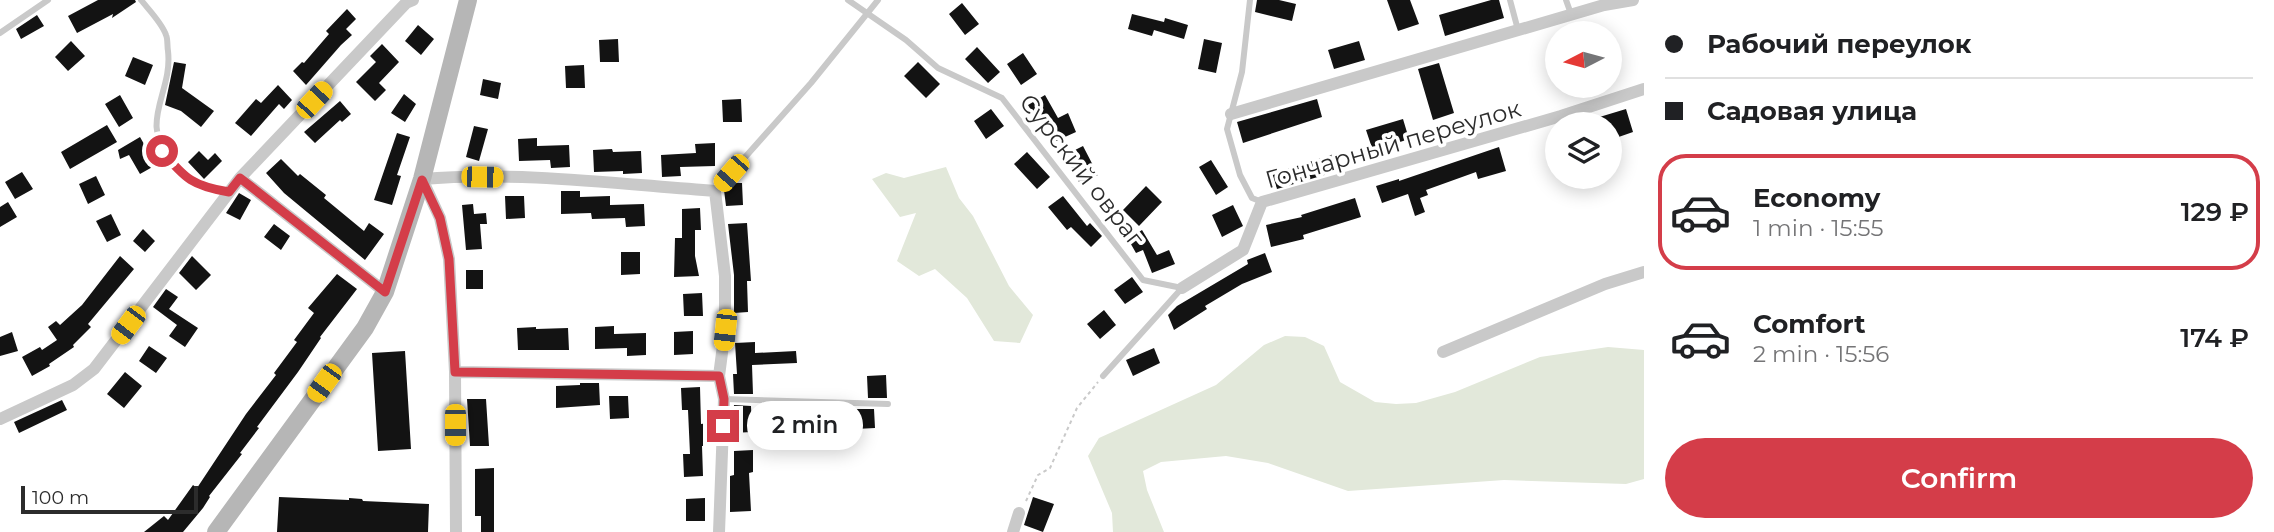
<!DOCTYPE html>
<meta charset="utf-8">
<style>
:root{--surface:#fff;--page:#f6f6f6;--text:#202124;--muted:#757577;--line:#e0e0e0;--accent:#d43d49}
body{margin:0;font-family:Montserrat,sans-serif;background:var(--page);color:var(--text);height:100vh;display:flex;flex-direction:column;font-size:26px;white-space:nowrap}
*{box-sizing:border-box;margin:0}
p{font-size:23px;color:var(--muted)}
.icon{flex:none;width:38px;height:38px;fill:none;stroke:currentColor;stroke-width:2;stroke-linecap:round;stroke-linejoin:round}
.map{position:relative;flex:1;overflow:hidden}
.sheet{display:flex;flex-direction:column;background:var(--surface);width:630px}
.sheet>*{flex:none}
.guide{display:grid;align-content:center;height:154px;padding:0 21px;background:var(--surface)}
.needle{width:46px;rotate:264deg}
.fabs{position:absolute;left:1545px;top:21px;display:grid;gap:14px}
.fabs a{display:grid;place-items:center;width:77px;height:77px;border-radius:50%;background:var(--surface);box-shadow:0 4px 18px #0003;font-size:35px}
.scale{position:absolute;left:21px;bottom:18px;width:177px;box-sizing:border-box;padding-left:7px;border:4px solid #2c2c2c;border-top:0;font-size:19px;line-height:24px;white-space:nowrap;color:#2c2c2c;-webkit-text-stroke:5px #fff;paint-order:stroke}
.end{position:absolute;width:32px;height:32px;margin:-16px;border:9px solid #d43d49;background:#fff;box-shadow:0 0 0 4px #fff}
.from{border-radius:50%}
.bubble{position:absolute;height:49px;border-radius:24px;background:var(--surface);box-shadow:0 4px 18px #0003;font-size:23px;font-weight:600;line-height:49px;text-align:center}
.car{position:absolute;width:21px;height:42px;margin:-21px -10px;border-radius:9px;box-shadow:0 0 5px 2px #0007;background:linear-gradient(#f5c518 24%,#345 0 40%,#f5c518 0 76%,#345 0 86%,#f5c518 0)}
.guide b{display:flex;align-items:center;gap:24px;height:66px;font-size:26px}
.guide b+b{border-top:2px solid var(--line)}
.guide i{width:18px;height:18px;background:var(--text)}
ul{padding:0;list-style:none}
li{display:flex;align-items:center;gap:21px;height:116px;margin:0 14px 10px;padding:0 7px;border:4px solid transparent;border-radius:28px}
li div{flex:1}
li b{display:block;font-size:26px}
li em{font-style:normal;font-weight:600}
li.current{border-color:var(--accent)}
li>.icon{width:63px;height:63px;stroke-width:1.5}
.primary-button{display:flex;gap:14px;margin-top:auto;padding:14px 21px}
.primary-button a{flex:1;height:80px;border-radius:42px;background:var(--accent);color:#fff;font-size:28px;font-weight:600;line-height:80px;text-align:center}
main{display:flex;flex:1;min-height:0}
.map>svg:first-child{display:block}
.green{fill:#e2e8da}
.building{fill:#131313}
.lines{fill:none;stroke-linecap:round;stroke-linejoin:round}
.path{stroke:#c9c9c9;stroke-width:2;stroke-dasharray:3.5 3.5;stroke-linecap:butt}
.lane{stroke:#c9c9c9;stroke-width:6}
.street{stroke:#c9c9c9;stroke-width:12}
.secondary{stroke:#b6b6b6;stroke-width:18}
.route{stroke:#d43d49;stroke-width:9}
.labels{text-anchor:middle;dominant-baseline:central;stroke-width:7;stroke-linejoin:round;paint-order:stroke}
.street-label{font-size:24px;fill:#2c2c2c;stroke:#fff}
</style>
<main>
<div class="map">
<svg width="1644" height="532" viewBox="0 0 1644 532">
<rect width="100%" height="100%" fill="#fff"/>
<!-- green -->
<path class="green" d="M946,167L959,198L973,216L1009,286L1033,315L1020,343L994,341L967,298L935,269L919,276L897,261L916,213L900,217L872,179L886,173L904,178Z
M1285,336L1305,337L1324,346L1340,382L1375,402L1396,404L1416,403L1455,392L1540,357L1608,347L1644,350V479L1626,484L1504,480L1348,491L1268,463L1226,456L1161,462L1143,471L1147,490L1164,532H1113L1112,513L1088,456L1099,438L1216,385L1264,345Z"/>
<!-- building -->
<path class="building" d="M98,0H135L136,2L112,18L113,14L77,33L68,16Z
M1257,0H1279L1296,4L1292,21L1255,12Z
M1387,0H1410L1419,24L1398,31Z
M1491,0H1499L1504,18L1445,36L1439,15Z
M962,3L979,24L965,35L949,14Z
M347,9L356,19L346,29L352,35L341,45L306,85L293,71L302,62L304,63L329,34L326,31Z
M1132,14L1164,22L1165,18L1188,25L1184,39L1154,30L1152,36L1128,29Z
M37,15L44,26L21,39L16,29Z
M418,25L434,39L421,55L405,41Z
M618,39L619,62H600L599,40Z
M1204,39L1222,43L1216,73L1198,69Z
M71,41L85,56L68,71L55,57Z
M1359,41L1365,60L1334,69L1328,50Z
M382,44L399,62L379,83L386,90L375,101L356,82L376,62L370,56Z
M977,47L1000,72L988,83L965,59Z
M1023,53L1037,74L1021,85L1007,64Z
M133,57L153,65L145,85L125,76Z
M174,62L186,64L182,88L214,111L201,127L181,111L165,105Z
M918,62L940,84L926,98L904,76Z
M1439,63L1454,113L1433,120L1418,69Z
M584,65L585,88H566L565,66Z
M483,79L501,83L498,99L480,95Z
M278,85L292,100L284,109L279,104L251,136L235,123L256,99L261,103Z
M404,94L416,104L405,122L391,113Z
M120,95L133,118L119,127L105,104Z
M1045,95L1058,118L1068,113L1076,132L1056,141L1046,117L1038,122L1028,105Z
M741,99L742,122H723L722,100Z
M1317,99L1322,117L1243,143L1237,122Z
M340,101L351,114L342,122L340,120L315,143L304,132Z
M991,109L1004,126L986,139L974,121Z
M1626,109L1633,132L1610,140V124H1584L1583,122Z
M1403,119L1409,139L1373,151L1366,130Z
M107,125L117,142L70,169L61,152Z
M474,126L488,129L479,161L466,157Z
M397,133L410,137L397,175L401,176L392,205L374,200Z
M140,137L156,165L140,174L129,155L120,159L118,150Z
M537,138V146L569,145L570,167L551,168L550,160L519,161L518,139Z
M715,143V166L680,167L681,176L662,177L661,155L696,153L695,144Z
M1083,146L1098,175L1080,184L1065,155Z
M1499,147L1506,171L1478,179L1476,172L1426,190L1428,195L1420,198L1425,212L1415,216L1408,194L1382,203L1376,186L1399,179V181Z
M612,149L613,152L641,151L642,173L623,174V171L594,172L593,150Z
M199,151L208,160L215,153L222,161L204,179L188,162Z
M1027,152L1050,177L1037,189L1014,164Z
M1334,154L1338,171L1277,189L1272,174Z
M281,159L298,176L300,174L326,195L324,198L364,231L369,223L384,234L365,260L284,193L266,173Z
M1211,160L1228,187L1216,195L1199,167Z
M22,172L33,189L15,199L5,182Z
M96,176L105,195L88,204L79,184Z
M730,183H742L743,205L726,206L724,190Z
M1146,186L1162,202L1139,226L1123,210Z
M561,191H580V197L610,196V205L644,204L645,226L626,227L625,218L592,219L591,213L561,214Z
M239,193L251,200L240,220L226,213Z
M505,196H524L525,218L506,219Z
M1063,196L1087,226L1090,223L1102,236L1091,247L1071,227L1067,230L1048,207Z
M1355,198L1361,217L1303,235L1304,239L1271,247L1266,225L1302,217L1301,215Z
M8,202L17,217L0,227V207Z
M473,204L474,214L486,213L487,224H480L482,249L466,250L462,205Z
M1233,205L1243,226L1222,237L1212,215Z
M700,208L701,230H695V256L699,276L674,277L675,238H682V209Z
M111,214L121,235L107,242L96,221Z
M747,223L751,281H747L748,312L734,313V275L728,224Z
M274,224L290,236L281,250L264,237Z
M143,229L155,241L145,252L133,241Z
M1142,230L1157,255L1169,250L1175,264L1152,273L1143,250L1136,253L1128,239Z
M621,252H640V274L621,275Z
M1265,253L1272,272L1242,284L1205,306L1207,309L1174,330L1168,315L1177,306L1248,264L1247,260Z
M120,256L134,269L88,324L91,327L73,345L74,347L49,364L50,366L32,376L22,357L40,347L42,350L57,340L48,327L56,321L60,325L82,305Z
M192,256L211,275L196,290L179,273Z
M466,270H483V289H466Z
M337,274L357,289L320,337L321,338L298,372L257,427L259,428L240,453L242,454L209,496L210,497L203,508L183,532H144L164,516L168,520L193,485L197,488L246,414L276,375L274,373L297,342L294,340L314,313L308,308Z
M1132,277L1143,292L1125,304L1114,290Z
M166,289L178,297L169,309L198,328L185,347L169,336L177,325L153,307Z
M702,293L703,316H684L683,294Z
M1104,310L1116,325L1100,339L1087,324Z
M614,326V334L646,333V355L627,356V348L595,349V327Z
M536,327V329L568,328L569,350H518L517,328Z
M693,331V354L674,355V332Z
M12,332L18,351L0,356V337Z
M755,342V353L796,351L797,363L752,365L753,394H734L733,374H737L735,343Z
M149,346L167,358L156,373L139,361Z
M1154,348L1160,363L1133,376L1126,360Z
M405,351L411,449L378,451L372,353Z
M125,372L142,386L124,408L107,394Z
M886,375L887,398H868L867,376Z
M580,383H599L600,405L556,408V386L580,385Z
M700,387L701,424L708,423V446H702L703,476L684,477L683,454H690L688,410H682L681,388Z
M609,396H628L629,418L610,419Z
M467,399H486L489,446H470Z
M62,400L67,410L19,433L14,422Z
M734,405L751,406L752,432L732,433Z
M856,409H874L875,428L856,429Z
M811,423L812,445L789,446L788,424Z
M753,450V472L749,473L751,511L730,512V476L734,475V451Z
M494,468V532H481V516H475V469Z
M279,497L349,500V498L362,499L363,501L429,504L428,532H277Z
M1033,497L1054,504L1043,532L1024,525Z
M705,498V521H686V499Z"/>
<g class="lines">
<!-- path -->
<path class="path" d="M1026,501L1038,475L1050,468L1077,408L1098,382"/>
<!-- lane -->
<path class="lane" d="M141,0C149,10 162,23 166,35C168,39 167,46 168,51C173,94 137,121 172,163C189,183 202,188 227,192
M848,0L906,40L938,68L1002,98L1143,280L1182,288
M1250,0L1242,72L1227,129L1240,175L1252,198L1262,202
M1510,0L1518,30
M1566,0L1571,14
M0,33L48,0
M715,191L811,83L878,0
M1103,376L1182,288
M724,399L888,404"/>
<!-- street -->
<path class="street" d="M1231,114L1604,5L1633,0
M240,178L385,292
M1182,288L1243,250L1262,202L1561,116L1644,89
M1443,352L1605,284L1644,272
M455,372L719,376
M0,419L73,385L94,369L240,178L406,3L413,0
M456,532L455,372L449,259L440,218L422,179C519,171 618,184 715,191L725,276V330L719,376L724,399L719,532
M1013,532L1019,513"/>
<!-- secondary -->
<path class="secondary" d="M216,532L365,328L385,292L422,179L468,0"/>
</g>
<g class="lines">
<!-- route -->
<path class="route" d="M162,151C185,179 193,186 229,192L240,178L385,292L422,180L440,218L449,259L455,372L719,376L724,399L723,426"/>
</g>
<g class="labels">
<!-- street labels -->
<g class="street-label">
<text transform="translate(1393 144) rotate(-16)">Гончарный переулок</text>
<text transform="translate(1082 170) rotate(52)">Сурский овраг</text>
</g>
</g>
</svg>
<div class="fabs">
<a><svg class="needle" viewBox="-14 -14 28 28"><path d="M0-13l5 13h-10z" fill="#e53935"/><path d="M0 13l5-13h-10z" fill="#757577"/></svg></a>
<a><svg class="icon" aria-label="layers" viewBox="0 0 24 24"><path d="M12 4l9 5-9 5-9-5zM3 14l9 5 9-5"/></svg></a>
</div>
<div class="scale">100 m</div>
<i class="end from" style="left:162px;top:151px"></i>
<i class="end" style="left:723px;top:426px"></i>
<div class="bubble" style="left:747px;top:401px;width:116px">2 min</div>
<i class="car" style="left:314px;top:100px;rotate:43deg"></i>
<i class="car" style="left:731px;top:173px;rotate:221deg"></i>
<i class="car" style="left:482px;top:177px;rotate:91deg"></i>
<i class="car" style="left:128px;top:325px;rotate:217deg"></i>
<i class="car" style="left:725px;top:330px;rotate:186deg"></i>
<i class="car" style="left:324px;top:383px;rotate:216deg"></i>
<i class="car" style="left:455px;top:425px;rotate:180deg"></i>
</div>
<section class="sheet">
<div class="guide">
<b><i class="from"></i>Рабочий переулок</b>
<b><i></i>Садовая улица</b>
</div>
<ul>
<li class="current"><svg class="icon" aria-label="car" viewBox="0 0 24 24"><path d="M5 17H2v-5l4-1 3-4h7l3 4 3 1v5h-3M9 17h6M6 11h13"/><circle cx="7" cy="17" r="2"/><circle cx="17" cy="17" r="2"/></svg><div><b>Economy</b><p>1 min · 15:55</p></div><em>129 ₽</em></li>
<li><svg class="icon" aria-label="car" viewBox="0 0 24 24"><path d="M5 17H2v-5l4-1 3-4h7l3 4 3 1v5h-3M9 17h6M6 11h13"/><circle cx="7" cy="17" r="2"/><circle cx="17" cy="17" r="2"/></svg><div><b>Comfort</b><p>2 min · 15:56</p></div><em>174 ₽</em></li>
</ul>
<div class="primary-button"><a>Confirm</a></div>
</section>
</main>
